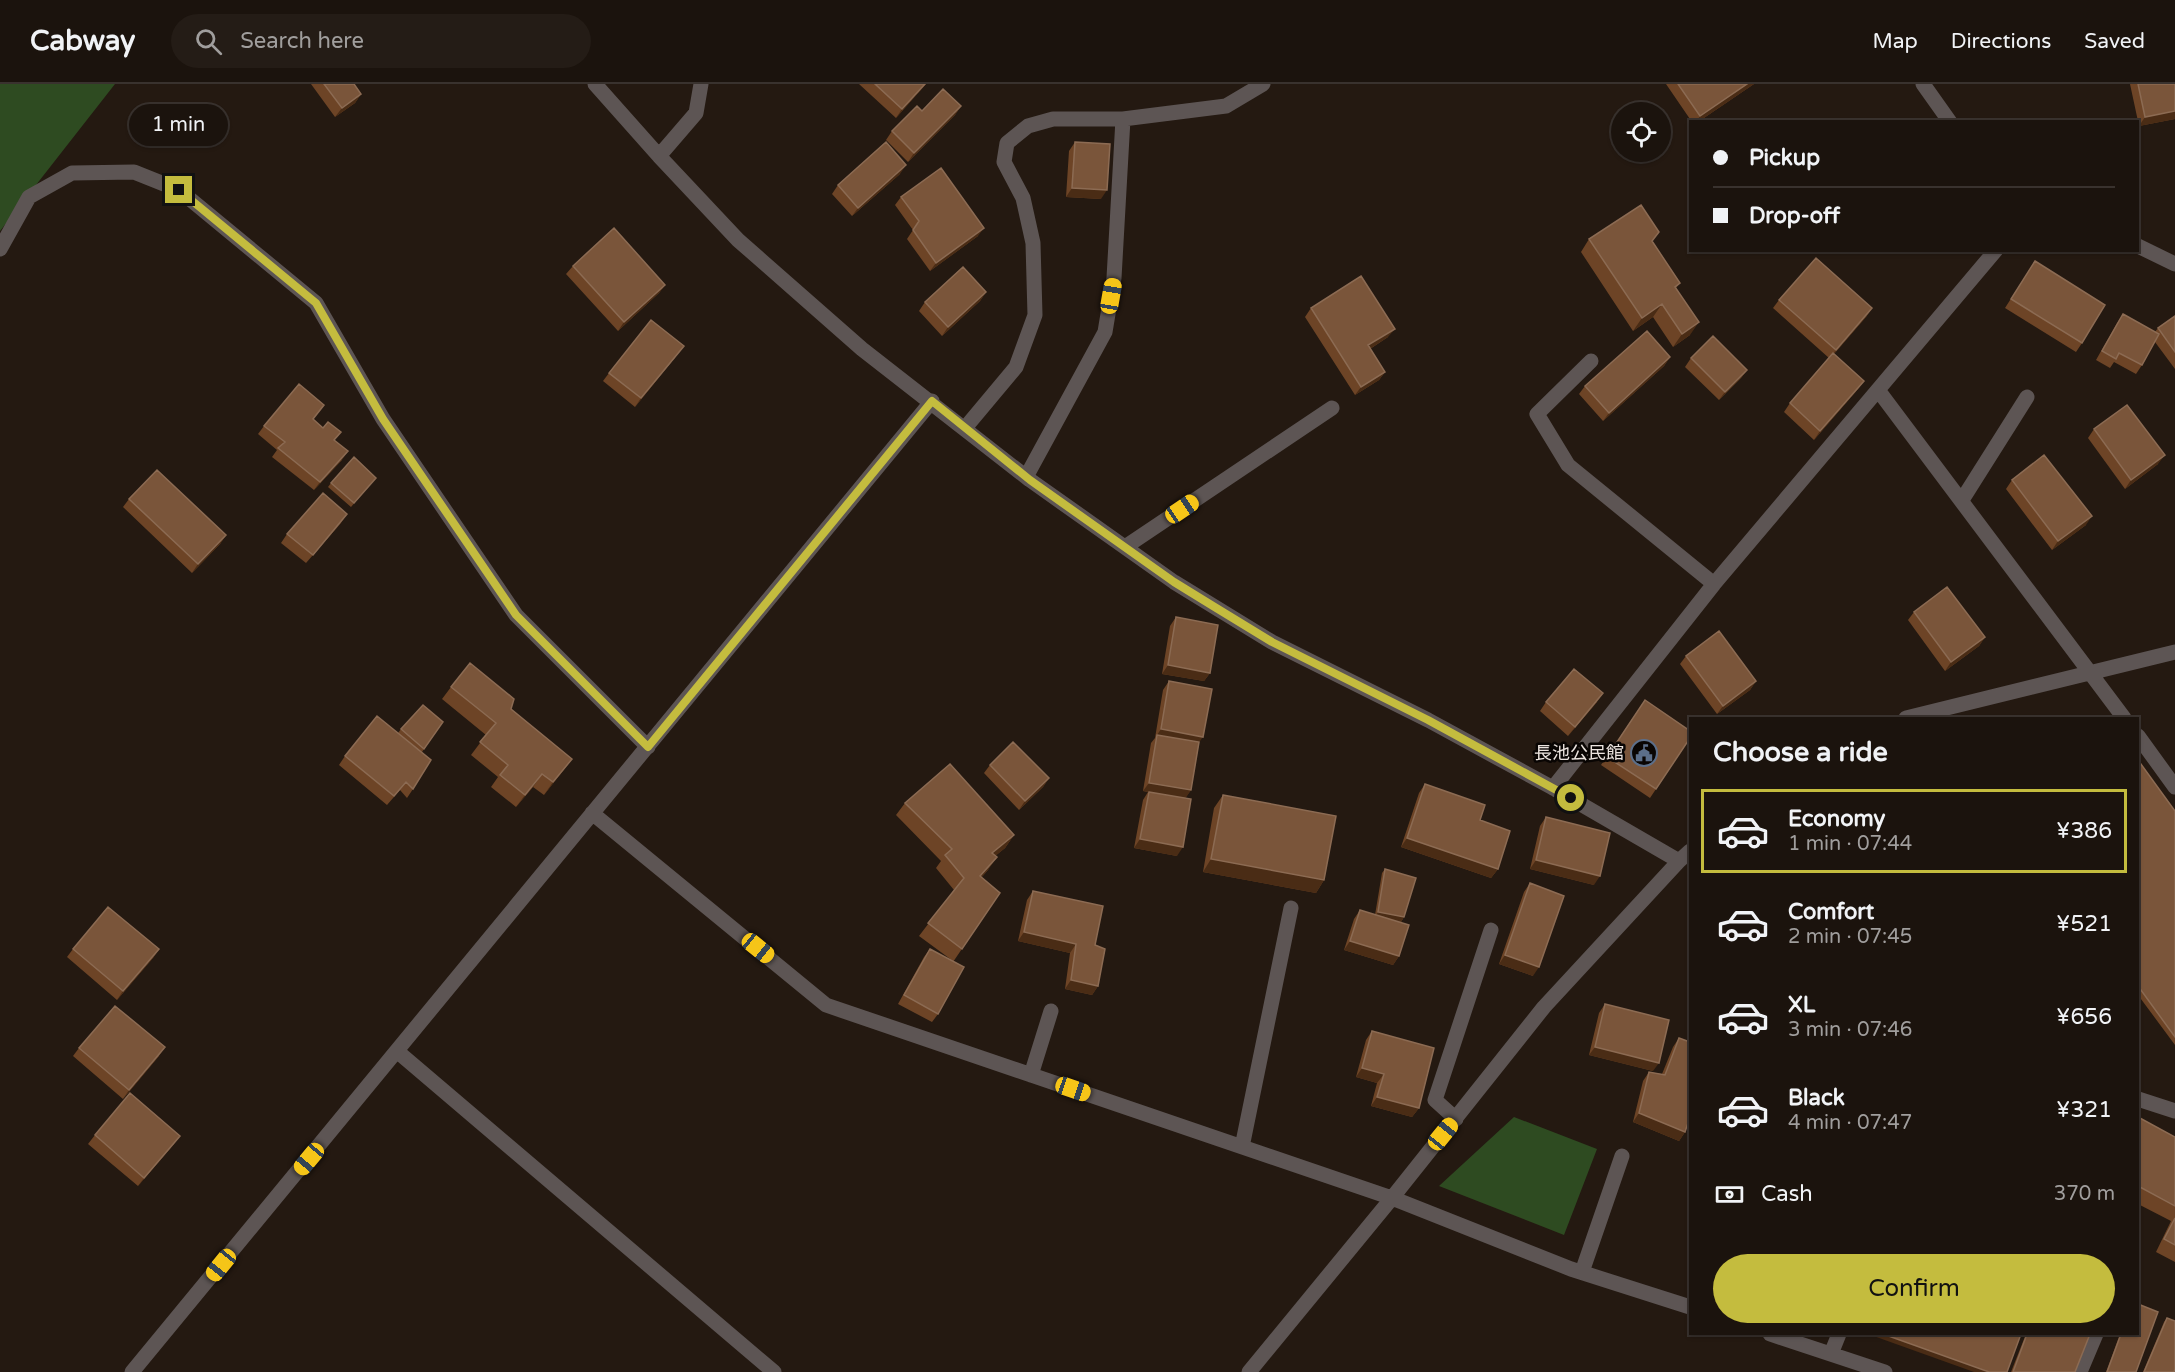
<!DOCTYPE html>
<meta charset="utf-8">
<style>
:root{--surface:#1b130d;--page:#241c16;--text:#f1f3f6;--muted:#a09e9d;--line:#39322e;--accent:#c4bc3e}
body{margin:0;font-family:"Varela Round","Noto Sans JP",sans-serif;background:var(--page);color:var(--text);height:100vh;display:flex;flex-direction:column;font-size:22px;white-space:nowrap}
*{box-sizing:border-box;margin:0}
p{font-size:20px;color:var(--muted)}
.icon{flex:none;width:33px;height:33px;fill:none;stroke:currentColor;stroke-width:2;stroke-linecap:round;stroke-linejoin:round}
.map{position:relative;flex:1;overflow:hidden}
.sheet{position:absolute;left:1689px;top:633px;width:450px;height:618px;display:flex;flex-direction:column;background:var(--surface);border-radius:0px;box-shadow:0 2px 4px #0004,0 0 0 2px var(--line)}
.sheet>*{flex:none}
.guide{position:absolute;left:1689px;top:36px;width:450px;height:132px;border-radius:0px;box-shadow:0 2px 4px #0004,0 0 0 2px var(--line);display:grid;align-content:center;height:132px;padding:0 24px;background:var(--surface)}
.fabs{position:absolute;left:1611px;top:18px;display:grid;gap:12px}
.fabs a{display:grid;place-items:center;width:60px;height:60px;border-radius:50%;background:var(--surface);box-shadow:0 2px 4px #0004,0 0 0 2px var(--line);font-size:30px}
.end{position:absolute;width:27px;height:27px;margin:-14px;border:8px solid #c4bc3e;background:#111;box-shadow:0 0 0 3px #111}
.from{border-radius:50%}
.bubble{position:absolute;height:42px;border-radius:21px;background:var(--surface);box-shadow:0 2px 4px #0004,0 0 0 2px var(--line);font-size:20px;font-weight:600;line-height:42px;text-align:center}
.car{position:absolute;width:18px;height:36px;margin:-18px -9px;border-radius:8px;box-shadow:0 0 4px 2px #0007;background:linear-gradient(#f5c518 24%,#345 0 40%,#f5c518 0 76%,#345 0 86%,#f5c518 0)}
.guide b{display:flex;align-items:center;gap:21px;height:57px;font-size:22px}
.guide b+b{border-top:2px solid var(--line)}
.guide i{width:15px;height:15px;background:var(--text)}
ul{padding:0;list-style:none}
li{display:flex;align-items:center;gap:18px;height:84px;margin:0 12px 9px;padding:0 12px;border:3px solid transparent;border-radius:0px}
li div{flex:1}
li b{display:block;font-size:22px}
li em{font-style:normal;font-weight:600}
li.active{border-color:var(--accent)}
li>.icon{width:54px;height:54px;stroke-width:1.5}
h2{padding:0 24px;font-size:27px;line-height:72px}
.pay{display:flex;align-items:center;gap:15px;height:66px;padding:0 24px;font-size:22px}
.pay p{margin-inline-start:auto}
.primary-button{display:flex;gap:12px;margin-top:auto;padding:12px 24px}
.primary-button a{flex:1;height:69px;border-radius:36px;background:var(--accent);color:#111;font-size:24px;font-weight:600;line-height:69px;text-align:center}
header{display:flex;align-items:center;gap:36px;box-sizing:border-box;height:84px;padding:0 30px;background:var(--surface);border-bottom:2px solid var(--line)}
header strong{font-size:28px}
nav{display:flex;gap:33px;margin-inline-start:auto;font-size:21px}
.search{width:420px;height:54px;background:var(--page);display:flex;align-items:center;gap:15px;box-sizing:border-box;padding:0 21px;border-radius:33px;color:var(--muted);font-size:22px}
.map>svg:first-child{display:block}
.green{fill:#2e4b21}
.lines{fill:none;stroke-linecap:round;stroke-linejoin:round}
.minor{stroke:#5d5554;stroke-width:15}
.wall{fill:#6d4426}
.shaded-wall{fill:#4a2c15}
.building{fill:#7a553a;stroke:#8c6b53;stroke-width:1.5}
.route{stroke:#c4bc3e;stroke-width:8}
.labels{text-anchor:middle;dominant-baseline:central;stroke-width:5;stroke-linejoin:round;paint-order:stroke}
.poi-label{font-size:18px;fill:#ebe3de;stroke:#090503;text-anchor:end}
</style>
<header>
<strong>Cabway</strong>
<div class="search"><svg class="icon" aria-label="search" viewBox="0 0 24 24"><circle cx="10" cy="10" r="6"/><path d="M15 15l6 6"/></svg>Search here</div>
<nav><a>Map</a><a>Directions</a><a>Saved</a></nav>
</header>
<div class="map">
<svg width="2175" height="1288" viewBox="0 0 2175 1288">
<rect width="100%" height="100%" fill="#241911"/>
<!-- green -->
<path class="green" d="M0,0H115L0,147Z
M1514,1033L1597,1065L1564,1151L1439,1102Z"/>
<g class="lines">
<!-- minor -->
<path class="minor" d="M595,0L659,72L738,156L862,265L1030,396L1174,498L1272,558L1428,636L1553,704L1679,777
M1923,0L1950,38
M659,72L696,29L701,0
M2138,162L2175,180
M0,165L29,113L72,89L134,88L179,106L316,219L383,335L516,531L648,663
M1591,277L1537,330L1568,381L1714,500
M1878,306L2124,634
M965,344L1016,283L1035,231L1033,159L1023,114L1004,78L1007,59L1028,42L1053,35H1123L1226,22L1263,0
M1026,393L1105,248L1114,194L1123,35
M1962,416L2027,313
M1125,463L1332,324
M1906,634L2175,568
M2138,652L2175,703
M1553,704L1714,500L1996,166
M592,729L826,921L1392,1114L1571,1185L1690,1223
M398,968L774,1288
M1031,991L1051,927
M2138,1015L2175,1027
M1456,1035L1435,1016L1491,846
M1242,1063L1291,824
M1582,1188L1622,1072
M1770,1250L1885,1288
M1831,1270L1839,1250
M132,1288L932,317
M1249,1288L1392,1114L1544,923L1679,777L1690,767
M2080,1288L2096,1250"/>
</g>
<!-- wall -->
<path class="wall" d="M311,0H354L361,10L355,19L335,33Z
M859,0H926L896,34Z
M1666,0H1754L1698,38H1692Z
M2130,0H2175V35L2139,42Z
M961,22L955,31L908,78L886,56L892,47Z
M1075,58L1101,115L1066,113L1069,67Z
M900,90L852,132L832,110L838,101Z
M901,113L978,152L930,187L907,155L913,146L895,121Z
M1589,155L1652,157L1680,199L1676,204L1690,251L1673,263L1653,233L1633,247L1581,168Z
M2035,177L2082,259L2076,268L2005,224Z
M573,182L665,201L659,209L618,247L566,190Z
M986,208L980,217L942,252L919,227L925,218Z
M1779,216L1872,224L1866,233L1834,270L1864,297L1858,305L1814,356L1784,328L1790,319L1829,274L1773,224Z
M1311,224L1388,253L1370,265L1385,288L1379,296L1355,311L1305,233Z
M2123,230L2155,248L2158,244L2175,232V285L2155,258L2142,281L2136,290L2114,278L2110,284L2096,276L2117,239Z
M677,271L635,323L603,297L609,289Z
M1670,273L1664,282L1603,337L1579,310L1585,302Z
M1691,274L1747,286L1741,294L1719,316L1685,283Z
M313,335L335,356L342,376L314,406L272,373L277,366L258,350L264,342Z
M2094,345L2158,380L2125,405L2088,354Z
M376,394L351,423L328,403L331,399Z
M2012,396L2086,441L2052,466L2006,405Z
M129,415L226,451L220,460L192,489L123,423Z
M341,439L306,479L281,459L287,450Z
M1914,528L1985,553L1979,562L1945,587L1908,536Z
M1176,533L1210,589L1204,597L1162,590L1170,542Z
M1686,572L1756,597L1750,606L1717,630L1680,580Z
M1169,597L1199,659L1191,706L1185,714L1177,772L1134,764L1143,716L1148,708L1143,707L1151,659L1155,654L1163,606Z
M451,603L511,625L572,675L544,711L533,703L516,723L491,703L498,693L471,671L486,651L442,615Z
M1645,616L1690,654L1650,714L1601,681Z
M1546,618H1597L1568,652L1540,627Z
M443,638L422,668L413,705L407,714L400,706L387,721L339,681L345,672L398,649L401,645Z
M2138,676L2175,727V961L2138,911Z
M990,681L1049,694L1043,703L1019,726L984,689Z
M1425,700L1498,785L1491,794L1401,763L1419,709Z
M1223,711L1324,796L1316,809L1203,788L1214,724Z
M905,719L1014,751L1005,764L995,772L988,786L981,794L1000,809L953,878L938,930L932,938L898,920L924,873L930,865L953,877L919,852L954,806L936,784L941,777L896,731Z
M1546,733L1594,801L1530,785L1540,742Z
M1385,785L1404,833L1401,838L1393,836L1399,872L1393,881L1344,866L1354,835L1360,826L1375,831L1382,789Z
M1530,799L1533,892L1499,880L1524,808Z
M1033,807L1095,861L1098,902L1092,911L1065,905L1070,869L1018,857L1027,816Z
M73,865H159L153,874L117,916L67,873Z
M1605,920L1653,987L1589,971L1599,929Z
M1372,947L1419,1024L1412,1033L1371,1022L1377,999L1356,993L1366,956Z
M1679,954L1685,1048L1679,1057L1633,1038L1643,997L1649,988L1662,990L1673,963Z
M79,964L159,972L123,1015L73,972Z
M2138,1033L2175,1053V1178L2156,1168L2171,1137L2138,1120Z
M95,1051L174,1060L138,1102L88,1060Z
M2167,1234L2174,1288H2143L2164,1238Z
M2026,1250H2090L2075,1288H2011Z
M2120,1250H2138L2136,1288H2106Z"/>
<!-- shaded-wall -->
<path class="shaded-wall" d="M925,0H926L896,34L902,25Z
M1747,0H1754L1698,38H1696L1700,32Z
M361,10L355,19L335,33L342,24Z
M961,22L955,31L908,78L914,69Z
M2175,27V35L2139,42L2145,33Z
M906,81L900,90L852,132L858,124Z
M1072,104L1107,106L1101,115L1066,113Z
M984,144L978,152L930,187L936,179Z
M665,201L659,209L618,247L624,238Z
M986,208L980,217L942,252L948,243Z
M1662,220L1653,233L1633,247L1642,234Z
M1872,224L1866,233L1830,274L1836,266Z
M1699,238L1690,251L1673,263L1682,250Z
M1395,245L1388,253L1362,270L1368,261Z
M684,262L677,271L635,323L641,314Z
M1670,273L1664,282L1603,337L1609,329Z
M1747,286L1741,294L1719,316L1725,308Z
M1385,288L1379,296L1355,311L1361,303Z
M1864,297L1858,305L1814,356L1820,347Z
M348,367L342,376L314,406L320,398Z
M2165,371L2158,380L2125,405L2131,396Z
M347,430L341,439L306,479L313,471Z
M2092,432L2086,441L2052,466L2058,457Z
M226,451L220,460L192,489L198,480Z
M1985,553L1979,562L1945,587L1951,578Z
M1168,581L1210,589L1204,597L1162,590Z
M1756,597L1750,606L1717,630L1723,622Z
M1603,609L1597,618L1568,652L1575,643Z
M1161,645L1203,653L1197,661L1157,651Z
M572,675L563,687L544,711L553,698Z
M542,690L533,703L516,723L525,711Z
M1049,694L1043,703L1019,726L1025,717Z
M1149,699L1191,706L1185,715L1143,707Z
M1014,751L1005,764L983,782L992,769Z
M1407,754L1498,785L1491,794L1401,763Z
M1140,755L1183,763L1177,772L1134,764Z
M997,773L988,786L971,805L980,792Z
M1211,775L1324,796L1316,809L1203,788Z
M1536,776L1600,792L1594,801L1530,785Z
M1378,828L1404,833L1401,838L1375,832Z
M1024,848L1076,860L1070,869L1018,857Z
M1350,857L1399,872L1393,881L1344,866Z
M159,865L153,874L117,916L123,907Z
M1505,871L1539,883L1533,892L1499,880Z
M1071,896L1098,902L1092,911L1065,905Z
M165,963L159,972L123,1015L129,1006Z
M1595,963L1659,979L1653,987L1589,971Z
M1362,984L1384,990L1377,999L1356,993Z
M1377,1013L1419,1024L1412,1033L1371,1022Z
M1639,1029L1685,1048L1679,1057L1633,1038Z
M180,1052L174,1060L138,1102L144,1094Z
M1868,1250H1883L1989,1288H1974Z"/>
<!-- building -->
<path class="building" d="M324,0H354L361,10L342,24Z
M875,0H925L902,25Z
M1678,0H1747L1700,32Z
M2138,0H2175V27L2145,33Z
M943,5L961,22L914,69L892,47L917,22L922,27Z
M886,58L906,81L858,124L838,101Z
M1075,58L1110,60L1107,106L1072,104Z
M941,84L984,144L936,179L913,146L919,137L901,113Z
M1641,121L1659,148L1652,157L1680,199L1675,203L1699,238L1682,250L1662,220L1642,234L1589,155Z
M614,144L665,201L624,238L573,182Z
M1816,174L1872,224L1836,266L1779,216Z
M2035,177L2105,221L2082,259L2011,215Z
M963,183L986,208L948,243L925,218Z
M1361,192L1395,245L1368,261L1385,288L1361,303L1311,224Z
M2123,230L2159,250L2142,281L2119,269L2116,275L2102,267Z
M2175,232V268L2158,244Z
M651,236L684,262L641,314L609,289Z
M1647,247L1670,273L1609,329L1585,302Z
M1713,252L1747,286L1725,308L1691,274Z
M1833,269L1864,297L1820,347L1790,319Z
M299,300L324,321L313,335L323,344L328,338L341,348L334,356L348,367L320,398L278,364L285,358L264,342Z
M2127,321L2165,371L2131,396L2094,345Z
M2044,371L2092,432L2058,457L2012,396Z
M354,373L376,394L354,419L331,399Z
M157,386L226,451L198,480L129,415Z
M323,409L347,430L313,471L287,450Z
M1947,503L1985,553L1951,578L1914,528Z
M1176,533L1218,541L1210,589L1168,581Z
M1719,547L1756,597L1723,622L1686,572Z
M470,579L514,615L511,625L572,675L553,698L542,690L525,711L500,691L508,681L480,658L496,639L451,603Z
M1574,585L1603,609L1575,643L1546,618Z
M1169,597L1212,605L1203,653L1161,645Z
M1645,616L1690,647V654L1656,705L1607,673Z
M423,621L443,638L424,665L401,645Z
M377,632L431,676L413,705L406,698L394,712L345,672Z
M1157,651L1199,658L1191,706L1149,699Z
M1013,658L1049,694L1025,717L990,681Z
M2138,676L2175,727V953L2138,902Z
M950,680L1014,751L992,769L997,773L980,792L1000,809L962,865L928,839L964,794L945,771L952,765L905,719Z
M1425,700L1485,721L1480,736L1510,747L1498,785L1407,754Z
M1149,708L1191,715L1183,763L1140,755Z
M1223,711L1336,732L1324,796L1211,775Z
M1546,733L1610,749L1600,792L1536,776Z
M1385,785L1416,794L1404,833L1378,828Z
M1530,799L1564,812L1539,883L1505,871Z
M1033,807L1103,822L1095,861L1105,865L1098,902L1071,896L1076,860L1024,848Z
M108,823L159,865L123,907L73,865Z
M1360,826L1409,841L1399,872L1350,857Z
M930,865L964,883L938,930L904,911Z
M1605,920L1669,936L1659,979L1595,963Z
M115,922L165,963L129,1006L79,964Z
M1372,947L1434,964L1419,1024L1377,1013L1384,990L1362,984Z
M1679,954L1690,958V1033L1685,1048L1639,1029L1649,988L1665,991Z
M130,1009L180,1052L144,1094L95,1051Z
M2138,1033L2175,1053V1122L2138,1102Z
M2175,1134V1161L2164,1155Z
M2138,1220L2158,1228L2136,1288H2107L2121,1250H2138Z
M2167,1234L2175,1237V1285L2174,1288H2144Z
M1883,1250H2021L2007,1288H1989Z
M2027,1250H2090L2075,1288H2013Z"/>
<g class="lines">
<!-- route -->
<path class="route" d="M179,106L316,219L383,335L516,531L648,663L932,317L1030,396L1174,498L1213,522L1272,558L1428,636L1571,714"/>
</g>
<!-- icons -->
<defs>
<symbol id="civic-ring" viewBox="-11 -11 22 22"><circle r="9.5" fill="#090503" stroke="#5c6f8a" stroke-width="1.5"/><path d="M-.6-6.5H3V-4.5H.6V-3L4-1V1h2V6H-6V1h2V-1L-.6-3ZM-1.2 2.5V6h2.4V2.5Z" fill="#5c6f8a"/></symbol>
</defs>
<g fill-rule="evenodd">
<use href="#civic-ring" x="1629" y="654" width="30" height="30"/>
</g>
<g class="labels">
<!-- poi labels -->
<g class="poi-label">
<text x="1624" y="669">長池公民館</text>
</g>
</g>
</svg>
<div class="fabs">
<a><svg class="icon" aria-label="locate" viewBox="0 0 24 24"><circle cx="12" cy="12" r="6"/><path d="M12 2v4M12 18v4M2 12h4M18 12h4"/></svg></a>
</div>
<i class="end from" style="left:1571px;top:714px"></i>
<i class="end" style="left:179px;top:106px"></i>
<div class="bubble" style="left:129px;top:20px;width:99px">1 min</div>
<i class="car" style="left:1111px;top:212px;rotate:10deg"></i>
<i class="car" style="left:1182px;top:425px;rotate:56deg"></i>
<i class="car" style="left:758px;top:864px;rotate:129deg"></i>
<i class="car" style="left:1073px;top:1005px;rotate:109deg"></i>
<i class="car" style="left:1443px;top:1050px;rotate:39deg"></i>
<i class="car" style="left:309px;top:1075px;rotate:220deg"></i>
<i class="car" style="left:221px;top:1181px;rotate:219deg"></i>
<div class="guide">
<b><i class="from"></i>Pickup</b>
<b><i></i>Drop-off</b>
</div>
<section class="sheet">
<h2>Choose a ride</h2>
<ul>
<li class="active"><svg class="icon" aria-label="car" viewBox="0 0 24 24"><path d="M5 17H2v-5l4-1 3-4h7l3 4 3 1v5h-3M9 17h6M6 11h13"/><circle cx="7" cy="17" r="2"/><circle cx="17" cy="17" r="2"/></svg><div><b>Economy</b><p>1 min · 07:44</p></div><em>¥386</em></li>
<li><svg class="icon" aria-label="car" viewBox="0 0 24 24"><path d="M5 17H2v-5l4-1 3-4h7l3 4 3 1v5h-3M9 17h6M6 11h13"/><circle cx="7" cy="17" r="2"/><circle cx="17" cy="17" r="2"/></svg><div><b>Comfort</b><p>2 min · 07:45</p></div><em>¥521</em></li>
<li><svg class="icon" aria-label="car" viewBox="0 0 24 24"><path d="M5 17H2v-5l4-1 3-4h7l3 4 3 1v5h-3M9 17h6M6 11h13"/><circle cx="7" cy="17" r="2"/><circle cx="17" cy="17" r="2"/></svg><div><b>XL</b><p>3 min · 07:46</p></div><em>¥656</em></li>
<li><svg class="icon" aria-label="car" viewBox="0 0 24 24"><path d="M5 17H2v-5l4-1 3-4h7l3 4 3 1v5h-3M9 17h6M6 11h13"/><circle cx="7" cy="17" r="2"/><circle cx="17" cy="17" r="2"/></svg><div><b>Black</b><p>4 min · 07:47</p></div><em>¥321</em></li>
</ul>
<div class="pay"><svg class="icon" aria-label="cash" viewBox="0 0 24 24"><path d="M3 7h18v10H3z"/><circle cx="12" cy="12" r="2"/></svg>Cash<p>370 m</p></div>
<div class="primary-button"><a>Confirm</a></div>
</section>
</div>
